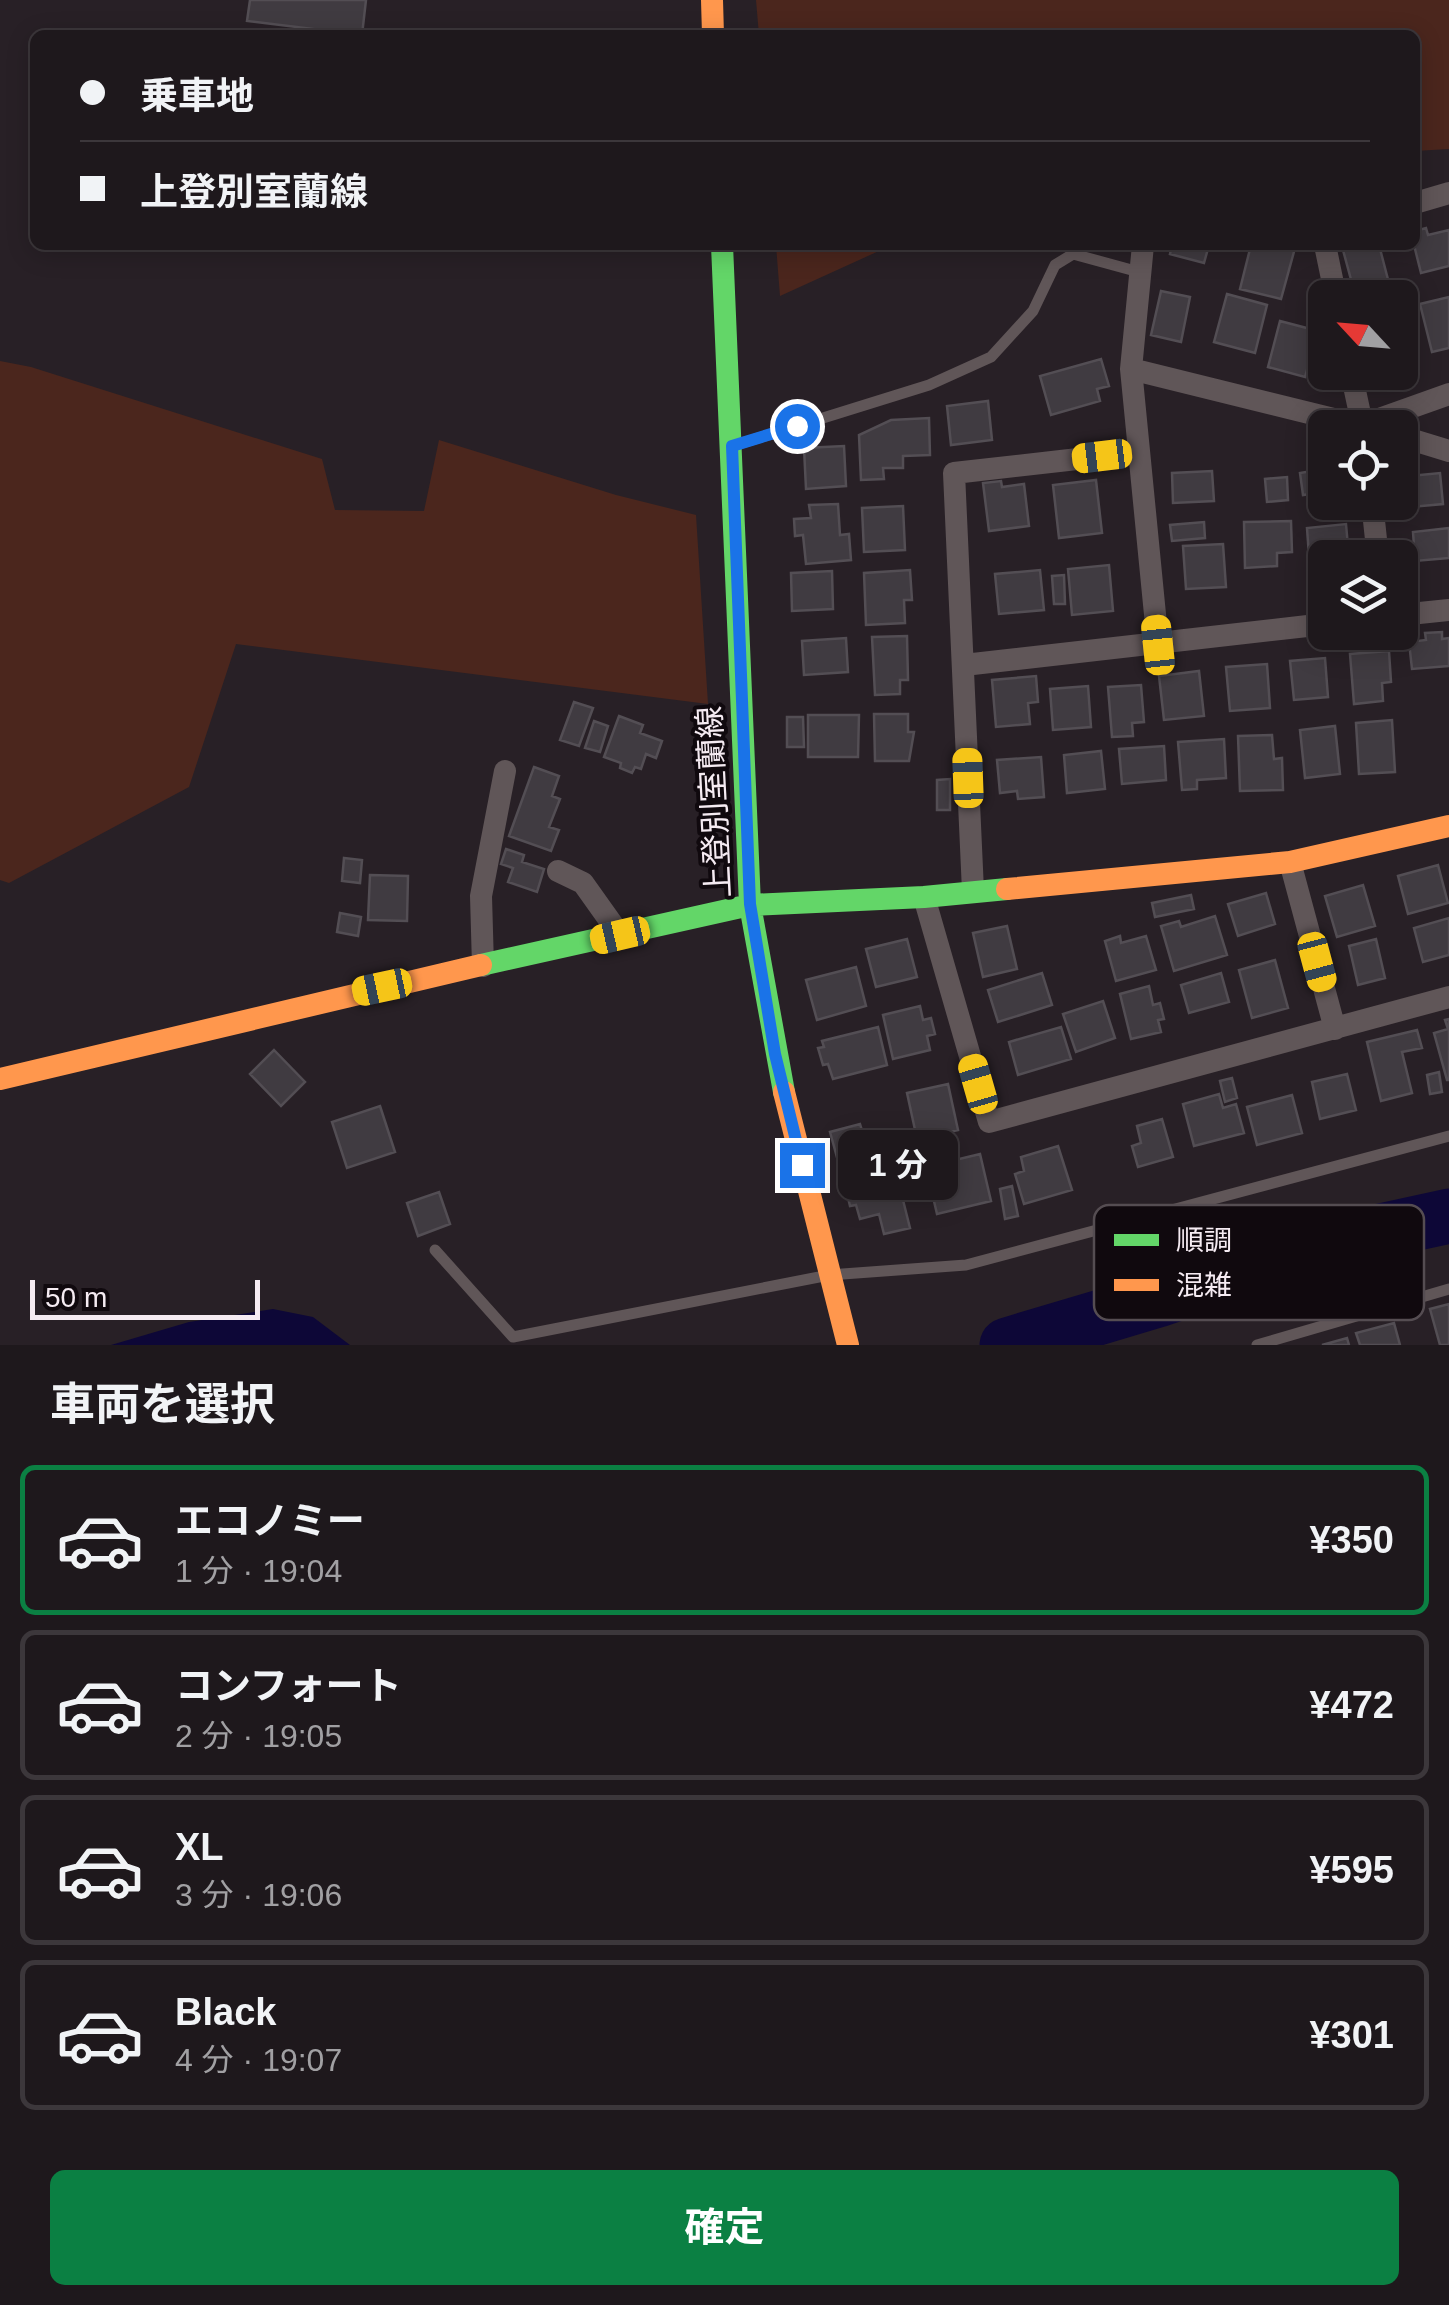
<!DOCTYPE html>
<html lang="ja">
<meta charset="utf-8">
<style>
:root{--surface:#1e181c;--page:#2b2529;--text:#f1f3f6;--muted:#a1a0a3;--line:#3c373b;--accent:#0b8043}
body{margin:0;font-family:Arial,"Noto Sans JP",sans-serif;background:var(--page);color:var(--text);height:100vh;display:flex;flex-direction:column;font-size:38px;white-space:nowrap}
*{box-sizing:border-box;margin:0}
p{font-size:32px;color:var(--muted)}
.icon{flex:none;width:55px;height:55px;fill:none;stroke:currentColor;stroke-width:2;stroke-linecap:round;stroke-linejoin:round}
.map{position:relative;height:1345px;overflow:hidden}
.sheet{display:flex;flex-direction:column;background:var(--surface);flex:1}
.sheet>*{flex:none}
.hud{position:absolute;left:30px;top:30px;width:1390px;height:220px;border-radius:15px;box-shadow:0 5px 25px #0003,0 0 0 2px var(--line);display:grid;align-content:center;height:220px;padding:0 50px;background:var(--surface)}
.needle{width:65px;rotate:296deg}
.tools{position:absolute;left:1308px;top:280px;display:grid;gap:20px}
.tools a{display:grid;place-items:center;width:110px;height:110px;border-radius:15px;background:var(--surface);box-shadow:0 5px 25px #0003,0 0 0 2px var(--line);font-size:50px}
.scale{position:absolute;left:30px;bottom:25px;width:230px;box-sizing:border-box;padding-left:10px;border:5px solid #f5ebf2;border-top:0;font-size:28px;line-height:35px;white-space:nowrap;color:#f5ebf2;-webkit-text-stroke:8px #10090e;paint-order:stroke}
.end{position:absolute;width:45px;height:45px;margin:-22px;border:12px solid #1a73e8;background:#fff;box-shadow:0 0 0 5px #fff}
.from{border-radius:50%}
.bubble{position:absolute;height:70px;border-radius:15px;background:var(--surface);box-shadow:0 5px 25px #0003,0 0 0 2px var(--line);font-size:32px;font-weight:700;line-height:70px;text-align:center}
.car{position:absolute;width:30px;height:60px;margin:-30px -15px;border-radius:12px;box-shadow:0 0 8px 2px #0007;background:linear-gradient(#f5c518 24%,#345 0 40%,#f5c518 0 76%,#345 0 86%,#f5c518 0)}
.hud b{display:flex;align-items:center;gap:35px;height:95px;font-size:38px}
.hud b+b{border-top:2px solid var(--line)}
.hud i{width:25px;height:25px;background:var(--text)}
ul{padding:0;list-style:none}
li{display:flex;align-items:center;gap:30px;height:150px;margin:0 20px 15px;padding:0 30px;border:5px solid var(--line);border-radius:15px}
li div{flex:1}
li b{display:block;font-size:38px}
li em{font-style:normal;font-weight:700}
li.current{border-color:var(--accent)}
li>.icon{width:90px;height:90px;stroke-width:1.5}
h2{padding:0 50px;font-size:45px;line-height:120px}
.primary-button{display:flex;gap:20px;margin-top:auto;padding:20px 50px}
.primary-button a{flex:1;height:115px;border-radius:15px;background:var(--accent);color:#fff;font-size:40px;font-weight:700;line-height:115px;text-align:center}
.map>svg:first-child{display:block}
.green{fill:#4b261d}
.water{fill:#0d0737}
.lines{fill:none;stroke-linecap:round;stroke-linejoin:round}
.river{stroke:#0d0737;stroke-width:55}
.building{fill:#403b41;stroke:#534e54;stroke-width:2.5}
.lane{stroke:#605658;stroke-width:11}
.street{stroke:#605658;stroke-width:22}
.fast{stroke:#63d668;stroke-width:22}
.slow{stroke:#ff974d;stroke-width:22}
.route{stroke:#1a73e8;stroke-width:12}
.labels{text-anchor:middle;dominant-baseline:central;stroke-width:8;stroke-linejoin:round;paint-order:stroke}
.street-label{font-size:32px;fill:#f5ebf2;stroke:#10090e}
.key{fill:#10090e;stroke:#554d52;stroke-width:2.5}
.key-label{font-size:28px;fill:#f5ebf2}
</style>
<div class="map">
<svg width="1449" height="1345" viewBox="0 0 1449 1345">
<rect width="100%" height="100%" fill="#282026"/>
<!-- green -->
<path class="green" d="M756,0H1449V149L1415,151V35H759Z
M776,245H892L780,296Z
M0,361L31,367L322,459L335,510L424,511L439,440L616,495L696,515L708,704L236,644L189,787L9,883L0,880Z"/>
<!-- water -->
<path class="water" d="M273,1309L313,1317L350,1345H111L189,1322Z"/>
<g class="lines">
<!-- river -->
<path class="river" d="M1007,1345L1158,1300L1325,1243L1449,1216"/>
</g>
<!-- building -->
<path class="building" d="M250,0H366L362,35L247,21Z
M1426,228L1428,235L1449,230V266L1421,273L1414,245L1415,231Z
M1172,245H1209L1204,263L1170,254Z
M1251,245L1295,248L1281,299L1240,289Z
M1361,245H1379L1391,291L1356,298L1343,250Z
M1161,291L1190,297L1181,342L1151,335Z
M1227,294L1267,305L1255,353L1214,342Z
M1449,297V348L1432,352L1420,304Z
M1280,321L1318,331L1305,377L1268,367Z
M1400,332L1408,362L1400,363Z
M1101,359L1109,386L1097,389L1100,401L1051,415L1040,376Z
M988,401L992,440L951,445L947,406Z
M929,418L930,455L903,456V468H883L884,479L861,480L859,435L891,420Z
M844,446L846,486L806,489L804,448Z
M1325,446V492L1303,495L1300,473L1312,471L1309,448Z
M1212,471L1214,501L1173,503L1172,473Z
M1440,473L1443,504L1400,508V477Z
M1287,477L1288,500L1267,502L1265,479Z
M1096,480L1102,533L1059,538L1053,485Z
M1001,481L1002,487L1024,484L1029,526L989,531L983,483Z
M838,504L840,535L849,534L851,560L806,564L803,535L795,536L794,519L811,518L809,505Z
M903,506L905,550L864,552L862,508Z
M1291,521L1292,552L1277,553V566L1245,568L1244,522Z
M1204,522L1205,538L1172,541L1170,525Z
M1346,524L1349,558H1325V569L1310,570L1307,528Z
M1449,528V558L1415,561L1413,532Z
M1223,544L1226,587L1186,589L1183,546Z
M1109,565L1113,611L1072,615L1068,569Z
M910,570L912,600H904L905,623L866,625L864,573Z
M1040,570L1044,610L999,614L995,574Z
M832,571L833,609L792,611L791,573Z
M1064,575L1065,604H1054L1052,576Z
M1442,632V639L1449,638V666L1412,669L1409,642L1426,640L1425,633Z
M907,636L908,680H900V694L875,695L872,637Z
M846,638L848,672L804,675L802,641Z
M1389,651L1391,682L1382,683L1383,701L1354,704L1350,654Z
M1325,658L1328,697L1294,700L1290,661Z
M1267,664L1270,708L1230,711L1226,667Z
M1199,671L1204,716L1164,720L1159,676Z
M1036,676L1038,702L1028,703L1030,724L996,727L992,680Z
M1141,685L1144,722L1132,723L1133,736L1112,737L1108,687Z
M1088,686L1091,727L1053,730L1050,689Z
M574,702L593,708L579,746L560,740Z
M874,714H908V732H914L909,761H875Z
M808,715H859L858,757H808Z
M619,716L643,725L640,733L662,741L656,758L646,754L641,769L635,767L632,773L620,768L621,763L604,757Z
M787,717H803L804,747H787Z
M1392,720L1395,772L1359,774L1356,723Z
M594,721L608,726L600,752L585,748Z
M1335,726L1340,774L1305,778L1300,730Z
M1272,735L1274,759L1282,758L1283,790L1240,791L1238,736Z
M1224,739L1226,778L1197,780V789L1182,790L1178,742Z
M1164,746L1166,780L1122,784L1119,749Z
M1101,751L1105,789L1067,793L1064,755Z
M1041,757L1044,797L1018,799L1017,791L1000,793L997,760Z
M534,767L559,776L552,796L560,799L549,827L559,830L551,851L509,836Z
M950,779V810H937V780Z
M506,849L524,855L522,862L544,869L537,892L508,882L513,868L501,864Z
M344,858L362,860L360,883L342,881Z
M1438,865L1448,903L1408,914L1398,876Z
M370,875L408,876L407,921L368,920Z
M1363,885L1375,926L1337,937L1325,896Z
M1266,893L1275,924L1238,936L1228,904Z
M1191,895L1194,909L1155,917L1152,903Z
M340,913L361,917L358,936L337,932Z
M1215,916L1227,955L1174,971L1161,926L1179,921L1181,927Z
M1449,918V955L1423,962L1414,928Z
M1007,926L1017,969L983,977L973,933Z
M1120,936L1121,943L1146,936L1156,970L1116,981L1105,941Z
M907,939L917,977L876,987L866,949Z
M1376,939L1385,978L1358,985L1349,946Z
M1275,960L1288,1008L1252,1018L1239,970Z
M856,967L866,1006L817,1020L806,980Z
M1042,973L1052,1005L998,1022L988,990Z
M1221,973L1229,1002L1189,1013L1181,985Z
M1149,986L1153,1005L1160,1003L1164,1019L1158,1020L1161,1032L1131,1039L1120,994Z
M1103,1001L1115,1038L1076,1052L1063,1014Z
M920,1006L923,1020L931,1018L935,1034L927,1036L930,1050L893,1059L883,1015Z
M1449,1019V1080H1447L1434,1033L1448,1029L1445,1020Z
M878,1027L887,1065L833,1079L828,1064L823,1065L818,1048L824,1047L822,1041Z
M1061,1027L1071,1059L1018,1075L1009,1042Z
M1417,1030L1422,1048L1402,1052L1412,1093L1381,1101L1367,1042Z
M274,1050L305,1082L281,1106L250,1074Z
M1439,1072L1442,1092L1430,1094L1427,1075Z
M1347,1074L1356,1110L1320,1119L1312,1082Z
M1232,1078L1237,1098L1225,1102L1220,1081Z
M948,1084L958,1130L917,1139L907,1093Z
M1219,1094L1223,1108L1236,1104L1244,1133L1194,1146L1183,1104Z
M1292,1095L1302,1133L1257,1145L1247,1107Z
M380,1106L395,1152L347,1168L332,1122Z
M1162,1119L1173,1157L1138,1167L1132,1146L1141,1143L1137,1126Z
M860,1124L872,1163L841,1172L830,1132Z
M1058,1146L1072,1190L1024,1204L1015,1174L1024,1171L1021,1157Z
M980,1154L991,1201L937,1214L926,1167Z
M897,1176L910,1228L884,1234L879,1214L860,1219L856,1205L850,1206L846,1189Z
M1012,1186L1018,1216L1005,1219L1000,1189Z
M439,1192L450,1224L418,1236L407,1203Z
M1449,1304V1345H1440L1430,1309Z
M1394,1323L1400,1345H1360L1356,1333Z
M1347,1338L1349,1345H1322Z"/>
<g class="lines">
<!-- lane -->
<path class="lane" d="M736,445L929,385L991,357L1033,311L1055,265L1073,254L1139,272
M435,1250L513,1337L829,1275L966,1265L1449,1136
M1257,1345L1449,1289"/>
<!-- street -->
<path class="street" d="M1415,203L1449,193
M1325,245L1336,298
M1131,369L1143,245
M1351,372L1363,428
M1362,425L1449,394
M1400,436L1449,451
M1372,502L1378,558
M1400,615L1449,610
M1158,645L1131,369L1370,428
M964,665L1325,624
M1290,862L1335,1029
M558,871L583,883L620,935
M973,891L954,473L1139,452
M924,897L989,1122L1449,997
M483,966L481,896L505,771"/>
<!-- fast -->
<path class="fast" d="M722,245L750,905L784,1092
M481,965L750,905L924,897L1007,889"/>
<!-- slow -->
<path class="slow" d="M712,0L713,35
M1007,889L1290,862L1449,826
M0,1079L481,965
M784,1092L848,1345"/>
</g>
<g class="lines">
<!-- route -->
<path class="route" d="M797,426L732,446L750,904L775,1054L802,1165"/>
</g>
<g class="labels">
<!-- street labels -->
<g class="street-label">
<text transform="translate(714 802) rotate(-93)">上登別室蘭線</text>
</g>
</g>
<!-- legend -->
<rect x="1094" y="1205" width="330" height="115" rx="15" class="key"/>
<rect x="1114" y="1234" width="45" height="12" fill="#63d668"/>
<rect x="1114" y="1279" width="45" height="12" fill="#ff974d"/>
<g class="key-label">
<text x="1176" y="1250">順調</text>
<text x="1176" y="1295">混雑</text>
</g>
</svg>
<div class="tools">
<a><svg class="needle" viewBox="-14 -14 28 28"><path d="M0-13l5 13h-10z" fill="#e53935"/><path d="M0 13l5-13h-10z" fill="#a1a0a3"/></svg></a>
<a><svg class="icon" aria-label="locate" viewBox="0 0 24 24"><circle cx="12" cy="12" r="6"/><path d="M12 2v4M12 18v4M2 12h4M18 12h4"/></svg></a>
<a><svg class="icon" aria-label="layers" viewBox="0 0 24 24"><path d="M12 4l9 5-9 5-9-5zM3 14l9 5 9-5"/></svg></a>
</div>
<div class="scale">50 m</div>
<i class="end from" style="left:797px;top:426px"></i>
<i class="end" style="left:802px;top:1165px"></i>
<div class="bubble" style="left:838px;top:1130px;width:120px">1 分</div>
<i class="car" style="left:1102px;top:456px;rotate:263deg"></i>
<i class="car" style="left:1158px;top:645px;rotate:354deg"></i>
<i class="car" style="left:968px;top:778px;rotate:358deg"></i>
<i class="car" style="left:620px;top:935px;rotate:257deg"></i>
<i class="car" style="left:1317px;top:962px;rotate:165deg"></i>
<i class="car" style="left:382px;top:987px;rotate:258deg"></i>
<i class="car" style="left:978px;top:1084px;rotate:344deg"></i>
<div class="hud">
<b><i class="from"></i>乗車地</b>
<b><i></i>上登別室蘭線</b>
</div>
</div>
<section class="sheet">
<h2>車両を選択</h2>
<ul>
<li class="current"><svg class="icon" aria-label="car" viewBox="0 0 24 24"><path d="M5 17H2v-5l4-1 3-4h7l3 4 3 1v5h-3M9 17h6M6 11h13"/><circle cx="7" cy="17" r="2"/><circle cx="17" cy="17" r="2"/></svg><div><b>エコノミー</b><p>1 分 · 19:04</p></div><em>¥350</em></li>
<li><svg class="icon" aria-label="car" viewBox="0 0 24 24"><path d="M5 17H2v-5l4-1 3-4h7l3 4 3 1v5h-3M9 17h6M6 11h13"/><circle cx="7" cy="17" r="2"/><circle cx="17" cy="17" r="2"/></svg><div><b>コンフォート</b><p>2 分 · 19:05</p></div><em>¥472</em></li>
<li><svg class="icon" aria-label="car" viewBox="0 0 24 24"><path d="M5 17H2v-5l4-1 3-4h7l3 4 3 1v5h-3M9 17h6M6 11h13"/><circle cx="7" cy="17" r="2"/><circle cx="17" cy="17" r="2"/></svg><div><b>XL</b><p>3 分 · 19:06</p></div><em>¥595</em></li>
<li><svg class="icon" aria-label="car" viewBox="0 0 24 24"><path d="M5 17H2v-5l4-1 3-4h7l3 4 3 1v5h-3M9 17h6M6 11h13"/><circle cx="7" cy="17" r="2"/><circle cx="17" cy="17" r="2"/></svg><div><b>Black</b><p>4 分 · 19:07</p></div><em>¥301</em></li>
</ul>
<div class="primary-button"><a>確定</a></div>
</section>
